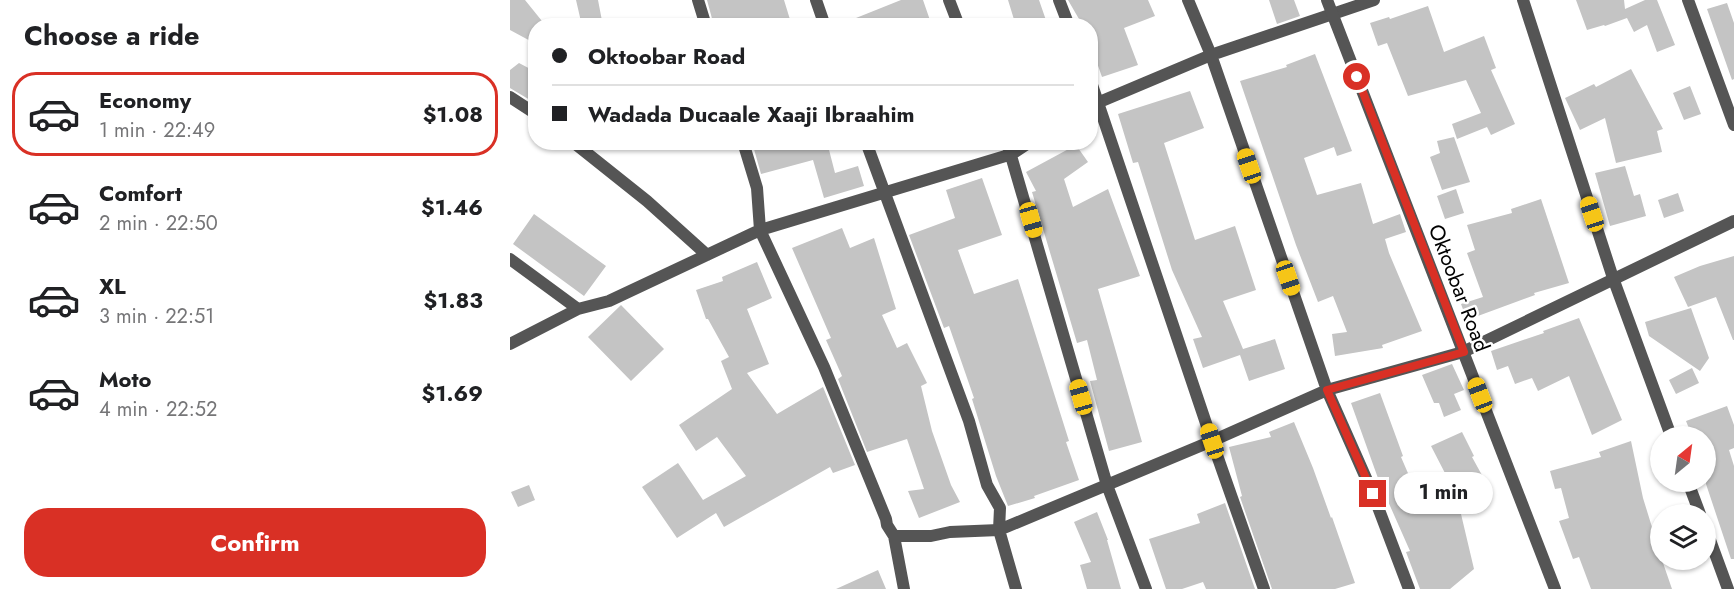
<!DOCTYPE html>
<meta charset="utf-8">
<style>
:root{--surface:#fff;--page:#f6f6f6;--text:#202124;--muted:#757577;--line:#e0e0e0;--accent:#d93025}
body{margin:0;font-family:Jost,sans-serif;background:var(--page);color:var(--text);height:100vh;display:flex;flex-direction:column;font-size:22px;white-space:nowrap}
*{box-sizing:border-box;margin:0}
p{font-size:20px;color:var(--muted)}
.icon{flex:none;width:33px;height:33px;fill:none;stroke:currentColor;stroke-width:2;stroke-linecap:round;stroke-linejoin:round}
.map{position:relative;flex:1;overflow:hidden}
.sheet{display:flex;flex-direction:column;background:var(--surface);width:510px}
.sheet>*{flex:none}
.banner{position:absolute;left:18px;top:18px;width:570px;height:132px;border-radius:24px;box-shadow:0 2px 4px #0004;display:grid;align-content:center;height:132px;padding:0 24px;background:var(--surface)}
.needle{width:39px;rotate:29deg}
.tools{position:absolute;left:1140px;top:426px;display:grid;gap:12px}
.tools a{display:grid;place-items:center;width:66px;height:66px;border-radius:50%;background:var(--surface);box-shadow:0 2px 4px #0004;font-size:30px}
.end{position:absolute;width:27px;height:27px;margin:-14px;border:8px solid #d93025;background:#fff;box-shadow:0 0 0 3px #fff}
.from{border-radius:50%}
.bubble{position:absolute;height:42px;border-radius:21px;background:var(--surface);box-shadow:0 2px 4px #0004;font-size:20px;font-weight:700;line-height:42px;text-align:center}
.car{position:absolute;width:18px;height:36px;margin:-18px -9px;border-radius:8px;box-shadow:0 0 4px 2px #0007;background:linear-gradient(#f5c518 24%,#345 0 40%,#f5c518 0 76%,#345 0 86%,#f5c518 0)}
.banner b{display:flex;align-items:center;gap:21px;height:57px;font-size:22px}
.banner b+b{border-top:2px solid var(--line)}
.banner i{width:15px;height:15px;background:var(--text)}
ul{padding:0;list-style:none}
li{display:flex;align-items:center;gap:18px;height:84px;margin:0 12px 9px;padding:0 12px;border:3px solid transparent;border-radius:24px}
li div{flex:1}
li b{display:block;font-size:22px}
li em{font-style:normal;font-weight:700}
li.active{border-color:var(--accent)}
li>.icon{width:54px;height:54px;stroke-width:1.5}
h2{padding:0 24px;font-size:27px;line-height:72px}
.button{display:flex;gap:12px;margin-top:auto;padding:12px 24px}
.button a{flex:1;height:69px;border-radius:24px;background:var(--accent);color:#fff;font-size:24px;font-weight:700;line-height:69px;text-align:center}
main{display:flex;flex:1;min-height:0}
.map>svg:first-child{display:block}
.building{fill:#c4c4c4}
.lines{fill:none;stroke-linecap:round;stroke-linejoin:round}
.minor{stroke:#555;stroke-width:12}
.tertiary{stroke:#555;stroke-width:12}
.route{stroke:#d93025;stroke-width:8}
.labels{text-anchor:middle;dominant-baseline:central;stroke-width:5;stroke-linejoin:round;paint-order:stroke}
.street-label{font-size:21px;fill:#000;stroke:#fff}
</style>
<main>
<section class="sheet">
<h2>Choose a ride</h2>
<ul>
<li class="active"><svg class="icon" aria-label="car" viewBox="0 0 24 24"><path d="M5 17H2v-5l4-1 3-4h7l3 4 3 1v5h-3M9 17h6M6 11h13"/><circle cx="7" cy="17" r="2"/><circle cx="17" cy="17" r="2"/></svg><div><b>Economy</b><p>1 min · 22:49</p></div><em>$1.08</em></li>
<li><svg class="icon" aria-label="car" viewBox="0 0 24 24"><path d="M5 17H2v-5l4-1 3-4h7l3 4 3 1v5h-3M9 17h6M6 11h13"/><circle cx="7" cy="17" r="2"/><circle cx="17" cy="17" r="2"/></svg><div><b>Comfort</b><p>2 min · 22:50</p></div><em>$1.46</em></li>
<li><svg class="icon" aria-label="car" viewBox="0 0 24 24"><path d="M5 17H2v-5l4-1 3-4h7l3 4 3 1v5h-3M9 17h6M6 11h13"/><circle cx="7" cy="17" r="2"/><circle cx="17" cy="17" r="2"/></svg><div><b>XL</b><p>3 min · 22:51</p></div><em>$1.83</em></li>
<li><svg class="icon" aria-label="car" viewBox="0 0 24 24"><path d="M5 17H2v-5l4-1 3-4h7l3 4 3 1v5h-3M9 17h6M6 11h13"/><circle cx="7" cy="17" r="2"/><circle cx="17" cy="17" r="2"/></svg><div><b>Moto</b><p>4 min · 22:52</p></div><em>$1.69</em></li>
</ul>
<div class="button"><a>Confirm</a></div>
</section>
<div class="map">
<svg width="1224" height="589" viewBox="0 0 1224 589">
<rect width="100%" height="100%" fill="#fff"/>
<!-- building -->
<path class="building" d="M0,0H15L36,26H26V44L0,30Z
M66,0H88L93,26H72Z
M197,0H274L282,26H204Z
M391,0H413L422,26H326Z
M498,0H529L538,26H506Z
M558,0H638L645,16L614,28L628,65L592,77L580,43V26H573Z
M759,0H784L790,16L767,24Z
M1066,0H1114L1115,9L1135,0H1147L1165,45L1147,52L1137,25L1124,32L1117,18L1095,26L1094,25L1077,30Z
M1217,3L1224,23V79L1222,80L1197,9Z
M918,6L934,52L974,36L986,68L981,70L1005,124L981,135L977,127L947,139L942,124L971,113L956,80L898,96L877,43L868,46L860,23L879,17L880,19Z
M805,54L842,151L827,156L824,147L794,158L807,195L851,183L863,224L890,214L896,232L875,239L879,253L912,331L872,345L873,348L825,356L822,334L837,332L823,296L808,302L786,245L730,81L777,67L776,65Z
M9,63L26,72V84L20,100L0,88V70Z
M1121,69L1153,129L1147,131L1152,152L1106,163L1095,118L1070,130L1055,98L1084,84L1086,87Z
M1180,86L1191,114L1174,120L1163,93Z
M680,91L694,128L654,143L685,240L725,226L746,290L713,301L733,349L765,339L775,369L739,381L730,355L693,368L683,339L692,337L662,270L628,162L623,163L608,114Z
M944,137L960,182L932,190L920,157L930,153L927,141Z
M242,142H317L325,173L348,166L354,186L314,198L303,160L251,174Z
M566,145L578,162L554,179L563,207L598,189L630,276L588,289L632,442L599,451L580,381L587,380L577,340L567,343L522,192L526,191L516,172Z
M1115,166L1124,196L1130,194L1136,216L1100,226L1085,173Z
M472,178L492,235L448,250L464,294L508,279L559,441L556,442L569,480L524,496L525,498L498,506L486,476L462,399L464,398L439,326L434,328L399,235L445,218L436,190Z
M946,189L954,213L935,219L927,196Z
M1168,193L1174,211L1154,218L1148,200Z
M1031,199L1059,283L1024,293L1025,295L957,320L951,304L973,297L957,253L965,250L957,225L1002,213L1001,209Z
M24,214L96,266L74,296L3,244Z
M332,228L340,248L364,238L386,309L372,315L387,348L397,343L417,383L411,386L422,431L441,485L450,502L409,518L398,491L414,489L397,439L357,452L328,379L332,376L316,340L321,338L282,248Z
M1224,256V340H1223L1206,297L1178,307L1164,277L1190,266Z
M247,262L262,298L237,309L259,364L237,373L267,414L313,387L345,465L323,473L320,467L214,527L206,513L167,538L132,487L168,463L193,500L236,476L207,437L186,451L169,425L222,389L211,361L219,357L198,319H196L186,290L213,281L212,277Z
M111,305L154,349L121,381L78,337Z
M1181,308L1199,358L1190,371L1139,336L1135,322Z
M1069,318L1112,420L1082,435L1059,376L1028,391L1022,378L1005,384L998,366L987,370L981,351L1034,333L1033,331Z
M942,364L954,390L944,394L951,410L934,417L929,403H924L912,375Z
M1182,368L1189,383L1166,394L1159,380Z
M870,393L893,456L891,457L907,494L937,477L921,446L952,432L964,456L962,457L973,477L951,490L960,510L951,514L964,569L940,589H910L896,552L900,551L869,481L841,403Z
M1217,406L1224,425V448L1219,450L1224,466V559H1221L1196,484V436H1182L1176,421Z
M784,422L803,468L821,518L822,517L845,583L825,589H762L730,497L732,496L719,447L761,437L759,432Z
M1121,441L1133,498L1150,553V560H1152L1162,589H1081L1069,557L1063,559L1049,521L1059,518L1051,488L1045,489L1040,471L1091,457L1089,452Z
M19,485L25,500L8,507L1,492Z
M715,503L745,589H696L693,582L672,589H656L639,539L690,523L687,514Z
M587,512L598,540H597L611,589H577L570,565L581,562L564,522Z
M368,570L376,589H326Z"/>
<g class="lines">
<!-- minor -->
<path class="minor" d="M188,0L196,26
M306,0L315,26
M439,0L449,26
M549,0L559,26
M678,0L701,55L817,390L863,494L899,589
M1013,0L1103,278L1161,436
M1178,0L1224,125
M580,79L702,441L754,589
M0,97L26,114
M580,106L701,55L864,0
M63,142L137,201L197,255
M233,142L247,188L250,230L314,367L376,519L377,525L384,536L394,589
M356,142L459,421L477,485L490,508L489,530L506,589
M497,142L597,485L636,589
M0,259L68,309
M0,344L68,309L99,301L250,230L502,154L520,142
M1178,482L1190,514
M1196,529L1218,589
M384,536H421L440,532L489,530L702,441L817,390L953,352L1224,221"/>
<!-- tertiary -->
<path class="tertiary" d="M817,0L1045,589"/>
</g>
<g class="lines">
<!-- route -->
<path class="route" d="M847,77L954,352L817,390L863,494"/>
</g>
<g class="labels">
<!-- street labels -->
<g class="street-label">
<text transform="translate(949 288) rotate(69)">Oktoobar Road</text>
</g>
</g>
</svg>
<div class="tools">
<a><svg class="needle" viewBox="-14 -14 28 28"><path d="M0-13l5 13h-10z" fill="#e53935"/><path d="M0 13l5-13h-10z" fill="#757577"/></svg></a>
<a><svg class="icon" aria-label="layers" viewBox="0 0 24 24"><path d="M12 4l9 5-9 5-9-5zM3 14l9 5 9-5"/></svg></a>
</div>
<i class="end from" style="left:847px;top:77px"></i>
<i class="end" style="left:863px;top:494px"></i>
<div class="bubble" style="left:884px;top:472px;width:99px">1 min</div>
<i class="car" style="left:739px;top:166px;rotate:341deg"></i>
<i class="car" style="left:1082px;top:214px;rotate:342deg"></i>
<i class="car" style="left:521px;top:220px;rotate:164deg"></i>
<i class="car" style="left:778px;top:278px;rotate:161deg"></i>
<i class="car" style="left:970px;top:395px;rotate:339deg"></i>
<i class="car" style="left:571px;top:397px;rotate:344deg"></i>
<i class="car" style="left:702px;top:441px;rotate:342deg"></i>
<div class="banner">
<b><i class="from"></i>Oktoobar Road</b>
<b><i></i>Wadada Ducaale Xaaji Ibraahim</b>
</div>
</div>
</main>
